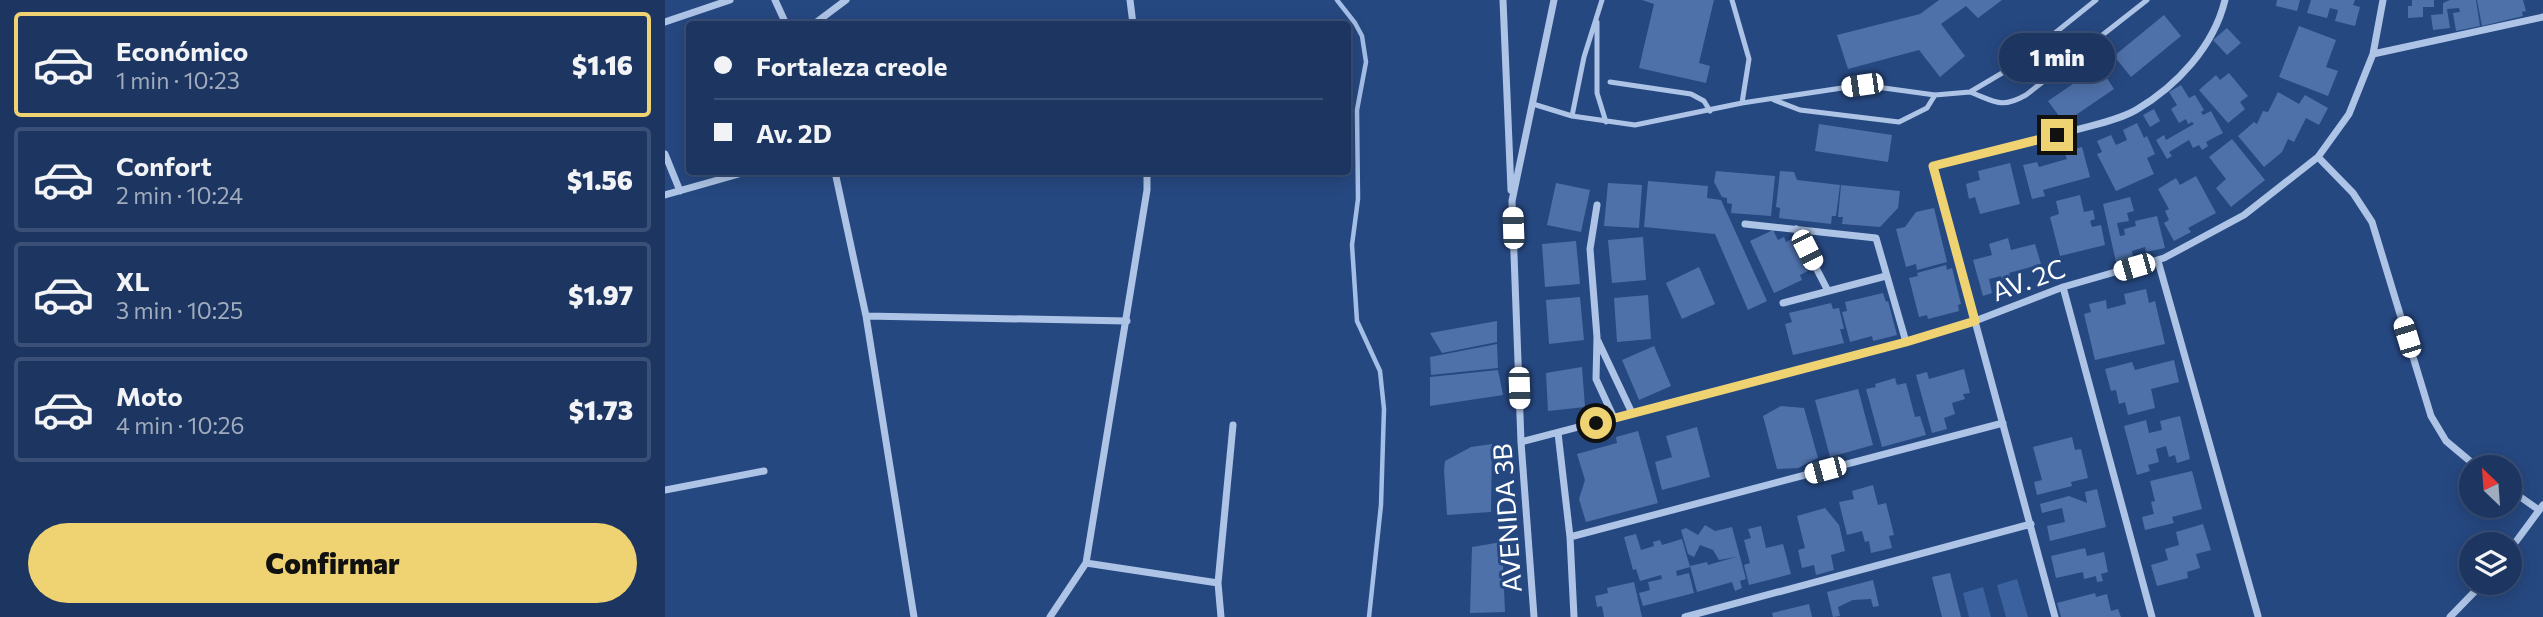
<!DOCTYPE html>
<html lang="es">
<meta charset="utf-8">
<style>
:root{--surface:#1c3661;--page:#253e67;--text:#f1f3f6;--muted:#a0abbd;--line:#3a5076;--accent:#efd373}
body{margin:0;font-family:Commissioner,sans-serif;background:var(--page);color:var(--text);height:100vh;display:flex;flex-direction:column;font-size:26px;white-space:nowrap}
*{box-sizing:border-box;margin:0}
p{font-size:23px;color:var(--muted)}
.icon{flex:none;width:38px;height:38px;fill:none;stroke:currentColor;stroke-width:2;stroke-linecap:round;stroke-linejoin:round}
.map{position:relative;flex:1;overflow:hidden}
.side{display:flex;flex-direction:column;background:var(--surface);width:665px}
.side>*{flex:none}
.top-card{position:absolute;left:21px;top:21px;width:665px;height:154px;border-radius:7px;box-shadow:0 4px 18px #0003,0 0 0 2px var(--line);display:grid;align-content:center;height:154px;padding:0 28px;background:var(--surface)}
.needle{width:46px;rotate:335deg}
.controls{position:absolute;left:1794px;top:455px;display:grid;gap:14px}
.controls a{display:grid;place-items:center;width:63px;height:63px;border-radius:50%;background:var(--surface);box-shadow:0 4px 18px #0003,0 0 0 2px var(--line);font-size:35px}
.end{position:absolute;width:32px;height:32px;margin:-16px;border:9px solid #efd373;background:#111;box-shadow:0 0 0 4px #111}
.from{border-radius:50%}
.bubble{position:absolute;height:49px;border-radius:24px;background:var(--surface);box-shadow:0 4px 18px #0003,0 0 0 2px var(--line);font-size:23px;font-weight:800;line-height:49px;text-align:center}
.car{position:absolute;width:21px;height:42px;margin:-21px -10px;border-radius:9px;box-shadow:0 0 5px 2px #0007;background:linear-gradient(#fff 24%,#345 0 40%,#fff 0 76%,#345 0 86%,#fff 0)}
.top-card b{display:flex;align-items:center;gap:24px;height:66px;font-size:26px}
.top-card b+b{border-top:2px solid var(--line)}
.top-card i{width:18px;height:18px;background:var(--text)}
ul{padding:12px 0 0;list-style:none}
li{display:flex;align-items:center;gap:21px;height:105px;margin:0 14px 10px;padding:0 14px;border:4px solid var(--line);border-radius:7px}
li div{flex:1}
li b{display:block;font-size:26px}
li em{font-style:normal;font-weight:800}
li.active{border-color:var(--accent)}
li>.icon{width:63px;height:63px;stroke-width:1.5}
.button{display:flex;gap:14px;margin-top:auto;padding:14px 28px}
.button a{flex:1;height:80px;border-radius:42px;background:var(--accent);color:#111;font-size:28px;font-weight:800;line-height:80px;text-align:center}
main{display:flex;flex:1;min-height:0}
.map>svg:first-child{display:block}
.green{fill:#3b619f}
.lines{fill:none;stroke-linecap:round;stroke-linejoin:round}
.stream{stroke:#a3bee7;stroke-width:4.5}
.building{fill:#4f71aa}
.lane{stroke:#aec4e6;stroke-width:5}
.street{stroke:#aec4e6;stroke-width:7}
.route{stroke:#efd373;stroke-width:9}
.labels{text-anchor:middle;dominant-baseline:central;stroke-width:6;stroke-linejoin:round;paint-order:stroke}
.street-label{font-size:26px;fill:#fff;stroke:#264881}
</style>
<main>
<section class="side">
<ul>
<li class="active"><svg class="icon" aria-label="car" viewBox="0 0 24 24"><path d="M5 17H2v-5l4-1 3-4h7l3 4 3 1v5h-3M9 17h6M6 11h13"/><circle cx="7" cy="17" r="2"/><circle cx="17" cy="17" r="2"/></svg><div><b>Económico</b><p>1 min · 10:23</p></div><em>$1.16</em></li>
<li><svg class="icon" aria-label="car" viewBox="0 0 24 24"><path d="M5 17H2v-5l4-1 3-4h7l3 4 3 1v5h-3M9 17h6M6 11h13"/><circle cx="7" cy="17" r="2"/><circle cx="17" cy="17" r="2"/></svg><div><b>Confort</b><p>2 min · 10:24</p></div><em>$1.56</em></li>
<li><svg class="icon" aria-label="car" viewBox="0 0 24 24"><path d="M5 17H2v-5l4-1 3-4h7l3 4 3 1v5h-3M9 17h6M6 11h13"/><circle cx="7" cy="17" r="2"/><circle cx="17" cy="17" r="2"/></svg><div><b>XL</b><p>3 min · 10:25</p></div><em>$1.97</em></li>
<li><svg class="icon" aria-label="car" viewBox="0 0 24 24"><path d="M5 17H2v-5l4-1 3-4h7l3 4 3 1v5h-3M9 17h6M6 11h13"/><circle cx="7" cy="17" r="2"/><circle cx="17" cy="17" r="2"/></svg><div><b>Moto</b><p>4 min · 10:26</p></div><em>$1.73</em></li>
</ul>
<div class="button"><a>Confirmar</a></div>
</section>
<div class="map">
<svg width="1878" height="617" viewBox="0 0 1878 617">
<rect width="100%" height="100%" fill="#264881"/>
<!-- green -->
<path class="green" d="M1352,579L1363,617H1341L1332,585Z
M1318,587L1326,617H1304L1298,593Z"/>
<g class="lines">
<!-- stream -->
<path class="stream" d="M672,0L690,23L697,36L701,62L692,110L693,199L687,245L692,321L715,371L719,409L716,505L704,617"/>
</g>
<!-- building -->
<path class="building" d="M977,0H1049L1034,63L1045,66L1041,83L974,68L989,4Z
M1274,0H1337L1313,18L1301,6L1276,24L1300,56L1275,77L1254,50L1183,69L1172,35L1255,14Z
M1612,0H1635L1632,11L1611,6Z
M1646,0H1690L1688,5L1695,7L1690,26L1670,21L1673,10L1665,8L1662,18L1642,13Z
M1747,0H1769V7H1758V17L1743,18V6H1747Z
M1785,0H1811L1815,26L1791,31L1788,13L1795,12L1794,8L1782,9L1785,28L1768,30L1766,15L1778,14V3Z
M1812,0H1858L1861,11L1857,12L1858,16L1817,26Z
M1499,15L1516,36L1466,77L1449,56Z
M1634,26L1671,40L1661,67L1673,71L1663,96L1614,77Z
M1562,28L1576,43L1562,55L1548,40Z
M1434,66L1449,89L1399,123L1383,101Z
M1564,73L1583,96L1575,102L1580,109L1563,123L1534,90L1551,75L1555,80Z
M1516,85L1524,98L1530,95L1539,110L1536,112L1538,115L1546,111L1558,133L1541,142L1543,146L1537,150L1534,145L1528,148L1524,140L1504,152L1507,156L1502,159L1491,140L1499,135L1501,140L1529,124L1527,122L1523,124L1521,119L1514,123L1506,109L1512,105L1504,92Z
M1613,92L1634,104L1640,95L1663,108L1654,125L1641,118L1629,142L1623,139L1617,152L1599,167L1573,136L1589,122L1592,124L1598,111L1603,112Z
M1489,109L1495,121L1485,127L1478,115Z
M1472,123L1479,138L1482,136L1490,154L1482,158L1489,174L1451,191L1432,154L1437,152L1432,141L1446,135L1451,145L1462,140L1458,130Z
M1154,124L1227,135L1223,162L1150,151Z
M1567,139L1600,180L1566,207L1551,188L1561,179L1544,157Z
M1417,147L1425,177L1378,190L1380,196L1367,199L1358,165L1372,162L1374,167L1402,159L1399,152Z
M1345,163L1355,204L1315,214L1310,197L1304,199L1301,184L1315,180L1313,171Z
M1051,171L1110,176L1106,216L1066,213L1067,204L1062,203V198L1057,197L1049,182Z
M1115,171L1129,172L1132,180L1175,185L1171,216H1167L1166,224L1114,218L1115,208L1111,207Z
M1531,176L1551,213L1523,228L1526,232L1509,241L1499,223L1504,220L1500,211L1504,209L1493,189L1511,178L1515,185Z
M983,181L1043,186L1042,198L1056,200L1102,301L1083,310L1050,234L979,227Z
M891,183L925,190L916,232L882,225Z
M943,183L977,185L974,228L939,226Z
M1176,185L1235,191L1233,208L1215,227L1177,224L1178,217H1173Z
M1415,195L1419,212L1428,210L1430,219L1425,221L1427,227L1436,225L1440,245L1395,256L1385,217L1394,214L1391,201Z
M1465,197L1469,211L1462,213L1464,221L1452,223L1455,236L1460,235L1459,229L1471,226L1470,221L1492,216L1500,248L1481,252L1480,247L1467,251L1468,258L1451,262L1438,204Z
M1269,208L1282,262L1252,270L1251,264L1241,267L1231,229L1240,227L1251,212Z
M1108,230L1113,240L1119,237L1121,242L1128,238L1143,271L1135,275L1137,280L1109,293L1085,241Z
M978,237L981,280L947,283L943,240Z
M1343,238L1346,250L1370,244L1376,264L1344,273L1347,280L1338,283L1336,276L1324,279L1327,293L1318,296L1308,260L1327,255L1324,244Z
M911,241L915,284L880,287L877,244Z
M1281,265L1282,270L1287,268L1296,304L1293,305L1294,311L1263,319L1262,315L1254,317L1244,278L1253,276L1252,273Z
M1034,267L1050,304L1017,319L1001,283Z
M1481,289L1484,303L1490,301L1500,344L1430,360L1419,314L1426,312L1424,304L1441,300L1442,309L1461,304L1459,294Z
M1218,293L1221,302L1223,301L1232,335L1208,341L1207,336L1185,342L1177,312L1182,311L1180,302Z
M983,295L986,339L952,342L949,298Z
M915,297L919,340L884,344L881,300Z
M1166,303L1168,309L1174,308L1179,329H1175L1179,343L1128,355L1120,324L1127,322L1124,313Z
M832,321V342L777,353L765,333Z
M832,344L833,368L766,375L765,357Z
M989,346L1006,386L974,400L957,360Z
M1509,360L1514,382L1486,389L1490,408L1463,415L1460,402L1454,404L1451,390L1446,391L1440,369L1467,362L1470,370Z
M917,367L920,407L883,411L881,373Z
M1299,369L1305,393L1298,394L1300,399L1287,403L1290,414L1279,418L1282,429L1267,433L1251,375L1262,372L1264,379Z
M833,370L838,395L765,406V377Z
M1230,378L1232,385L1241,383L1250,417L1255,416L1261,435L1217,447L1201,389L1211,387L1210,384Z
M1193,389L1208,445L1165,457L1150,400Z
M1116,406L1139,408L1153,458L1133,468L1112,469L1098,416Z
M1515,416L1525,459L1512,463L1510,455L1504,457L1501,446L1491,449L1494,462L1483,465L1485,471L1472,475L1459,426L1481,420L1484,433L1497,430L1495,421Z
M1032,427L1045,477L997,490L990,462L1007,457L1001,436Z
M973,431L993,503L921,522L914,499L920,480L912,454L952,443L951,437Z
M1407,437L1410,450L1416,449L1423,478L1406,482L1407,486L1372,495L1369,482L1377,480L1368,447Z
M827,444L826,512L782,515L779,470L780,461L806,447Z
M1527,471L1537,509L1507,517L1509,523L1480,530L1477,517L1489,514L1486,502L1490,501L1485,481Z
M1208,485L1213,505L1221,503L1229,535L1224,536L1227,548L1206,553L1204,541L1200,542L1197,531L1182,535L1174,502L1189,499L1187,491Z
M1432,489L1441,527L1385,541L1382,526L1400,522L1397,508L1377,513L1375,504L1404,496L1422,503L1420,492Z
M1160,508L1174,525L1180,551L1166,555L1169,570L1151,575L1149,565L1137,568L1133,550L1140,548L1132,516Z
M1538,524L1546,550L1531,554L1535,568L1522,572L1523,578L1492,586L1486,565L1503,560L1500,549L1514,545L1511,532Z
M1040,525L1050,531L1067,527L1081,579L1075,581L1077,588L1070,591L1067,582L1032,592L1025,566L1042,562L1043,565L1071,557L1054,560L1048,550L1035,545L1029,557L1023,554L1016,530L1021,528L1033,535Z
M1096,526L1101,548L1118,544L1126,574L1084,585L1079,565L1085,563L1079,540L1086,538L1083,529Z
M971,534L976,550L989,546L988,542L995,540L997,545L1017,539L1025,567L1011,571L1012,576L1024,573L1029,593L978,606L974,593L985,590L983,582L997,579L996,575L975,581L971,569L968,570L959,537Z
M837,542L840,612L805,613L807,547Z
M1420,548L1422,556L1439,552L1443,572L1436,574L1438,581L1432,582L1431,576L1419,579L1418,572L1391,578L1386,556Z
M1285,573L1296,617H1277L1267,577Z
M1208,580L1214,606L1208,607L1206,599L1188,600L1173,607L1175,616L1168,617L1162,592Z
M969,582L977,617H939L937,606L932,607L930,596L943,593L942,588Z
M1430,593L1431,597L1442,594L1446,611L1453,609L1456,617H1396L1392,603Z
M1144,604L1147,617H1108L1107,613Z"/>
<g class="lines">
<!-- lane -->
<path class="lane" d="M1067,0L1084,59L1077,103
M932,22V93L941,122
M945,82L1026,94L1039,101L1045,111
M1305,92C1331,102 1336,109 1361,95L1482,0
M1109,100L1135,110L1234,122L1262,108L1270,95
M868,104L907,116L970,125L1077,103L1197,85L1270,95L1305,92L1349,66L1431,0
M907,116L919,57L937,0"/>
<!-- street -->
<path class="street" d="M110,0L121,24
M465,0L468,24
M838,0L846,190
M0,22L65,0
M149,24L181,0
M1708,54L1878,17
M0,154L15,191
M1653,157L1688,193L1707,222L1766,416L1781,441L1812,467
M170,172L201,316L249,617
M0,195L81,172
M932,205L925,249L932,337L931,379L949,418
M1080,224L1211,238L1241,342
M1131,229L1163,291
M1493,261L1593,616
M1398,287L1487,617
M1118,303L1221,276
M201,316L462,321
M933,341L967,413
M893,433L905,537L909,617
M856,442L1241,342L1310,321L1398,287L1499,258L1579,215L1653,157L1684,114L1708,54L1718,0
M1844,489L1874,510
M0,490L99,471
M905,537L1338,423
M1844,551L1878,505
M421,563L553,583
M385,617L421,563L482,190V172
M556,617L553,583L568,425
M869,617L856,442L847,201L889,0
M1020,617L1366,524
M1390,617L1268,166C1312,155 1356,144 1399,133C1420,127 1452,121 1471,110C1512,86 1549,46 1560,0
M1785,617L1818,583"/>
</g>
<g class="lines">
<!-- route -->
<path class="route" d="M931,423L1241,342L1310,321L1268,166L1392,135"/>
</g>
<g class="labels">
<!-- street labels -->
<g class="street-label">
<text transform="translate(1363 279) rotate(-20)">AV. 2C</text>
<text transform="translate(841 518) rotate(-94)">AVENIDA 3B</text>
</g>
</g>
</svg>
<div class="controls">
<a><svg class="needle" viewBox="-14 -14 28 28"><path d="M0-13l5 13h-10z" fill="#e53935"/><path d="M0 13l5-13h-10z" fill="#a0abbd"/></svg></a>
<a><svg class="icon" aria-label="layers" viewBox="0 0 24 24"><path d="M12 4l9 5-9 5-9-5zM3 14l9 5 9-5"/></svg></a>
</div>
<i class="end from" style="left:931px;top:423px"></i>
<i class="end" style="left:1392px;top:135px"></i>
<div class="bubble" style="left:1334px;top:33px;width:116px">1 min</div>
<i class="car" style="left:1197px;top:85px;rotate:262deg"></i>
<i class="car" style="left:848px;top:228px;rotate:358deg"></i>
<i class="car" style="left:1142px;top:250px;rotate:153deg"></i>
<i class="car" style="left:1469px;top:267px;rotate:254deg"></i>
<i class="car" style="left:1742px;top:337px;rotate:343deg"></i>
<i class="car" style="left:854px;top:388px;rotate:178deg"></i>
<i class="car" style="left:1160px;top:470px;rotate:255deg"></i>
<div class="top-card">
<b><i class="from"></i>Fortaleza creole</b>
<b><i></i>Av. 2D</b>
</div>
</div>
</main>
